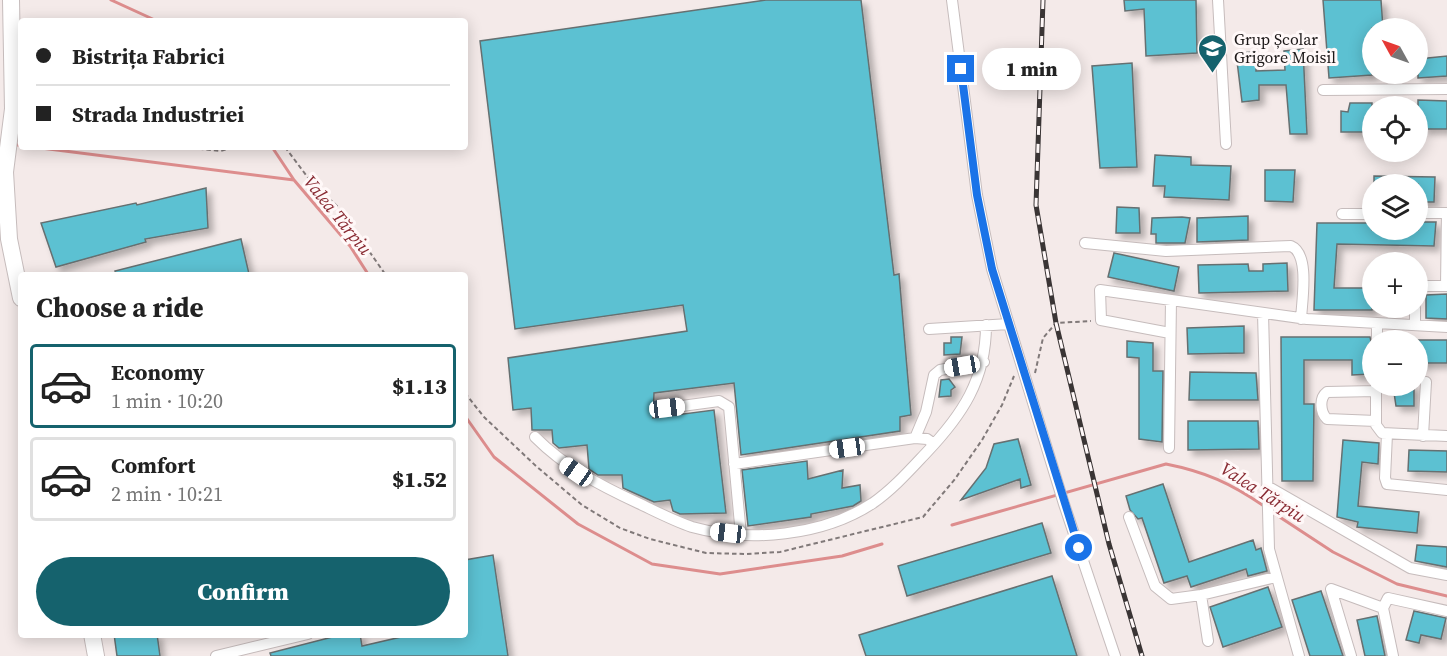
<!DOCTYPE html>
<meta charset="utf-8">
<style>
:root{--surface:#fff;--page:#f6f6f6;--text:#222;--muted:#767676;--line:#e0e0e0;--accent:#15626d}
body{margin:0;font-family:"Source Serif 4",serif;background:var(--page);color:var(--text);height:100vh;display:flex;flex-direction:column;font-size:22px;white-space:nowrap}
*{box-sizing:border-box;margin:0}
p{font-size:20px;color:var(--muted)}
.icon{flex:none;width:33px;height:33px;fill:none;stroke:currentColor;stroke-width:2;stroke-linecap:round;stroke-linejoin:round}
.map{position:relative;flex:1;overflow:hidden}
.sheet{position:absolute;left:18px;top:272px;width:450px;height:366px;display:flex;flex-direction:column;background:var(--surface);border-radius:6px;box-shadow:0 3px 15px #0003}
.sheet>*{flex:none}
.top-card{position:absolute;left:18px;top:18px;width:450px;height:132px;border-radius:6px;box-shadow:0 3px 15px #0003;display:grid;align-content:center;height:132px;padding:0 18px;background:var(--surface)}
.needle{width:39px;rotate:310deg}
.fabs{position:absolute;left:1362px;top:18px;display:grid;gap:12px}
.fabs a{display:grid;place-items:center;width:66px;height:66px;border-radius:50%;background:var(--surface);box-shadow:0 3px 15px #0003;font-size:30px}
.end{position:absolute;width:27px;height:27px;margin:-14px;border:8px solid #1a73e8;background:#fff;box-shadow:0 0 0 3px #fff}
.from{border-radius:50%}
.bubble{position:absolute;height:42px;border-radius:21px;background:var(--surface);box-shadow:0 3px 15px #0003;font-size:20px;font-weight:800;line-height:42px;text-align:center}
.car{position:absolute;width:18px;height:36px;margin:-18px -9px;border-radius:8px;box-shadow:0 0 4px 2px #0007;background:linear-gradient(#fff 24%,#345 0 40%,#fff 0 76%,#345 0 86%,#fff 0)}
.top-card b{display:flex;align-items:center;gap:21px;height:57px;font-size:22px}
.top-card b+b{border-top:2px solid var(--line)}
.top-card i{width:15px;height:15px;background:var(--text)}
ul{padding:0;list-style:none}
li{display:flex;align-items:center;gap:18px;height:84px;margin:0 12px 9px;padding:0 6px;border:3px solid var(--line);border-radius:6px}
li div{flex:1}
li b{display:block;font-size:22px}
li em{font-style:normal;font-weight:800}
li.on{border-color:var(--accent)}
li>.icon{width:54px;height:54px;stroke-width:1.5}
h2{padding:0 18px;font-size:27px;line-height:72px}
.action{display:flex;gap:12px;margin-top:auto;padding:12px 18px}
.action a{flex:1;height:69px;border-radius:36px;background:var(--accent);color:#fff;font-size:24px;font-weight:800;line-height:69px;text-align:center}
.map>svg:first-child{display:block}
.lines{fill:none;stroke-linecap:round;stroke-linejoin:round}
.stream{stroke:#dd8d8d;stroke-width:3}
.building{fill:#5bc1d2;stroke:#667071;stroke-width:1.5;filter:url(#shadow)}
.minor-casing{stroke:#c6bcbc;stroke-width:12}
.highway-casing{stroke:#c6bcbc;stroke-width:18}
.path{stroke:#807979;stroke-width:2;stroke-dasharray:4.5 3;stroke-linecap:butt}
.minor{stroke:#fff;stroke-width:10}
.highway{stroke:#fff;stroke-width:16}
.rail-casing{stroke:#3a3535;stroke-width:5}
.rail{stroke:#fff8f8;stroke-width:3;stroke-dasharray:9;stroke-linecap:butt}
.route{stroke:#1a73e8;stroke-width:8}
.labels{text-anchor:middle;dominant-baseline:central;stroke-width:6;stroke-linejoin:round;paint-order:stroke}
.poi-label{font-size:16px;fill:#1c1818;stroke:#fff8f8;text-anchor:start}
.water-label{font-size:18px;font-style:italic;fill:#892b33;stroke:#fff8f8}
</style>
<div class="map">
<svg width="1447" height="656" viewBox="0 0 1447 656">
<defs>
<filter id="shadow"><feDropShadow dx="5" dy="5" stdDeviation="3" flood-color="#0004"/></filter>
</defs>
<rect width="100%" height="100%" fill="#f4eae9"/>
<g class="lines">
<!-- stream -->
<path class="stream" d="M111,0L157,21
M14,145H21
M33,147L294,180L350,246L368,274
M272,147L294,180
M465,416L494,457L578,524L652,564L720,574L842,556L882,544
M1272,512L1333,552L1397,584L1447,596
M952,525L1166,464C1206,472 1230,483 1264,506"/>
</g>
<!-- building -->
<path class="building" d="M766,0H861L894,275L899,274L911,415L900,417V431L741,455L734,383L654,393L653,418L714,410L726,513L680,514L673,511L670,500L654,502L623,488L622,475H598L589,469L587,445L559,448L553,443L552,430H532L531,408L513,410L508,358L687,331L683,305L515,329L480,41Z
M1124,0H1196L1197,53L1146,56L1144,9L1125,11Z
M1323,0H1381L1383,28H1372V75L1329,78Z
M1303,49L1307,134H1290L1286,85H1259V100L1242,102L1236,53L1256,52V71L1285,70L1284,51Z
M1447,56V76L1418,78V59Z
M1132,63L1137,167L1100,168L1092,66Z
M1418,100L1447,101V129H1423V114L1418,113Z
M1350,103H1372V132H1341V111L1348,112Z
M1155,155L1191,157V165L1231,166L1229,200L1164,197L1165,186H1153Z
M1265,170H1295L1293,202L1265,201Z
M1374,176L1435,177L1434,202H1418V184H1374Z
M206,188L208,228L145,239L146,242L56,267L41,223L136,203L137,205Z
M1117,207L1139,208L1140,233H1116Z
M1248,216V240L1197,242V218Z
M1182,217L1190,218L1185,243H1156V234H1151L1152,218Z
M1418,222H1436L1434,246L1337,244L1334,288H1372V310H1314L1317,223H1372V230H1418Z
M241,239L249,274H116L115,271Z
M1114,253L1179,267L1174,291L1108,277Z
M1287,263L1288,291L1199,293L1198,265L1248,264L1249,271H1263V264Z
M1447,294V319L1426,318V295Z
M1244,326V353L1188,354L1187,328Z
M951,337H962L960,354L944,355V343H951Z
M1281,337H1370L1372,346V374L1352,375V360H1304V404H1314L1313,481H1282Z
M1418,340H1447V363H1418Z
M1127,341L1153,343V371H1163L1162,442L1139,439V358L1127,357Z
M1190,372L1256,373L1258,400H1189Z
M949,379L955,387L951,390V396L939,397L941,380Z
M1393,386H1414V406H1396Z
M1188,421H1258L1259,449L1188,450Z
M1018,439L1031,485L1021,488L1020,479L961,500L986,468L994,444Z
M1343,440L1379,443L1378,464L1362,462L1358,506L1419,512L1417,533L1357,527L1358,522L1337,517Z
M1409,450L1447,451V472L1408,471Z
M807,461L808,479L843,470L842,488L860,485L861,501L853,506L811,514V517L748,526L742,470Z
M1163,484L1189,562L1253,540L1256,550L1261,548L1267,571L1248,576L1246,569L1191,587L1187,576L1164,583L1142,518L1138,519L1130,510L1126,496Z
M1042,523L1051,553L907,596L898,566Z
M1417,545L1447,547V567L1415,561Z
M493,555L508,656H271L270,653L344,634H360L362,646L414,634H465V560Z
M1052,576L1077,656H866L859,635Z
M1268,587L1282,627L1223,647L1210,607Z
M1321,591L1343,656H1310L1292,600Z
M1414,611L1446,618L1441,639L1421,635L1419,643L1406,640Z
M1377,616L1385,656H1365L1357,620Z
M114,634H157L160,656H117Z"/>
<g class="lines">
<defs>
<path id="minor" d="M952,0L977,195L992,269L1064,504L1115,656
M1218,0L1226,144
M1323,90L1447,89
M1418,213H1447L1446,286H1418
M1342,214H1372
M1085,243L1166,251L1291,246C1310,254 1302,300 1301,319
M1263,313L1269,549L1299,656
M1415,325V308
M929,329L1009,324
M1170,333L1101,320L1100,290L1307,319L1447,327
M1377,340V323
M1376,386V425L1382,433L1447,436
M667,408L719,401L729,407L741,535
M1376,421L1327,419C1320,412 1319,398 1327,392L1376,391
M1387,434L1385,478L1387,484L1447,490
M1423,436L1426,382
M535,437C565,467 599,485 638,503C655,511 674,521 692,527C749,543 823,536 873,503C893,489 909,471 926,453C962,415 986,380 986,325
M915,438L926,412L934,375L940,370L984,362
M1169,448L1171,300
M734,464L915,438L927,439L934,444
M1267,486L1410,568L1447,575
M1129,517L1155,586L1171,599L1201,595L1276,577
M1201,595L1208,641
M1383,608L1388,598L1447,611
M216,656L308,634
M1351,656L1331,589L1383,608L1393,656"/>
<path id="highway" d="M11,0L13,109L5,172L9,239L21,298
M92,634L96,656"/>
</defs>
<!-- minor casing -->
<use href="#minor" class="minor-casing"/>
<!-- highway casing -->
<use href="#highway" class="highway-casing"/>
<!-- path -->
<path class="path" d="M184,147L220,151L236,147
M285,147L309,179L339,208L385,274
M1035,373L1043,338L1056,323L1091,321
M465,393L484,417L536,466L582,505L620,528L650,539L706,553L745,554L780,552L923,517L955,479L982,440L1002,405L1014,376"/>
<!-- minor -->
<use href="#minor" class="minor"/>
<!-- highway -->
<use href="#highway" class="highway"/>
<defs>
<path id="rail" d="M1043,0L1036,205L1056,323L1109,544L1142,656"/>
</defs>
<!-- rail casing -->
<use href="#rail" class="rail-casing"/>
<!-- rail -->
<use href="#rail" class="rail"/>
</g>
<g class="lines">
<!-- route -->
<path class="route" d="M961,69L977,195L992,269L1079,548"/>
</g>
<!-- icons -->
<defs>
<symbol id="university-pin" viewBox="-11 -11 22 30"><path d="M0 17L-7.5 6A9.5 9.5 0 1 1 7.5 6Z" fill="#15626d" stroke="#fff8f8"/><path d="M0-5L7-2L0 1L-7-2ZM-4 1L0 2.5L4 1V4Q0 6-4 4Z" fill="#fff"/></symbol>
</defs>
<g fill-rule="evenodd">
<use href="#university-pin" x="1196" y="32" width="33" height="45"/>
</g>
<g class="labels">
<!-- poi labels -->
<g class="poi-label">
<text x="1234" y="39">Grup Școlar<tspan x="1234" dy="18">Grigore Moisil</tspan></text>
</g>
<!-- water labels -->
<g class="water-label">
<text transform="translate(338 215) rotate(51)">Valea Tărpiu</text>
<text transform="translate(1263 492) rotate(32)">Valea Tărpiu</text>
</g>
</g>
</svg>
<div class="fabs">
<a><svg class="needle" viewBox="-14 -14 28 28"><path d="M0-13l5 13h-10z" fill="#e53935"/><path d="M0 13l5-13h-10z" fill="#767676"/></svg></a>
<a><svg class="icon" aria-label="locate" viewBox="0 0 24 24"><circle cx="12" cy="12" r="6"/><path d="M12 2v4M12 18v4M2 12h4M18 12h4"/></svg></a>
<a><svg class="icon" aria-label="layers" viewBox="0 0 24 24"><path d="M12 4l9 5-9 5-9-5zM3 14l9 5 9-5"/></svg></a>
<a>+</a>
<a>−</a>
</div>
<i class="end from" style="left:1079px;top:548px"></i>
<i class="end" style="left:961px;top:69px"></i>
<div class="bubble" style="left:982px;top:48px;width:99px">1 min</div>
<i class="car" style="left:962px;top:366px;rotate:260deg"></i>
<i class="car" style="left:667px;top:408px;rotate:83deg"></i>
<i class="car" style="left:847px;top:448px;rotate:262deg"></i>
<i class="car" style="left:576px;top:472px;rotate:305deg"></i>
<i class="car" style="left:728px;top:533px;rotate:277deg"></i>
<div class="top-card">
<b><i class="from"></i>Bistrița Fabrici</b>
<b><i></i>Strada Industriei</b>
</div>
<section class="sheet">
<h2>Choose a ride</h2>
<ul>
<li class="on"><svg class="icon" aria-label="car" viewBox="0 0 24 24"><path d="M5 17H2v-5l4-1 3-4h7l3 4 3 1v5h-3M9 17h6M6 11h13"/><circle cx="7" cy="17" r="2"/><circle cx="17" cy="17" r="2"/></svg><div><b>Economy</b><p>1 min · 10:20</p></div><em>$1.13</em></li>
<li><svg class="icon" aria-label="car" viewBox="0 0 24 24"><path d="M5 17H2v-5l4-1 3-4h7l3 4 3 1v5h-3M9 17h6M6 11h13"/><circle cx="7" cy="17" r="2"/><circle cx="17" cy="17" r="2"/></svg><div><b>Comfort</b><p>2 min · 10:21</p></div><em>$1.52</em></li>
</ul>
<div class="action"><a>Confirm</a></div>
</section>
</div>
